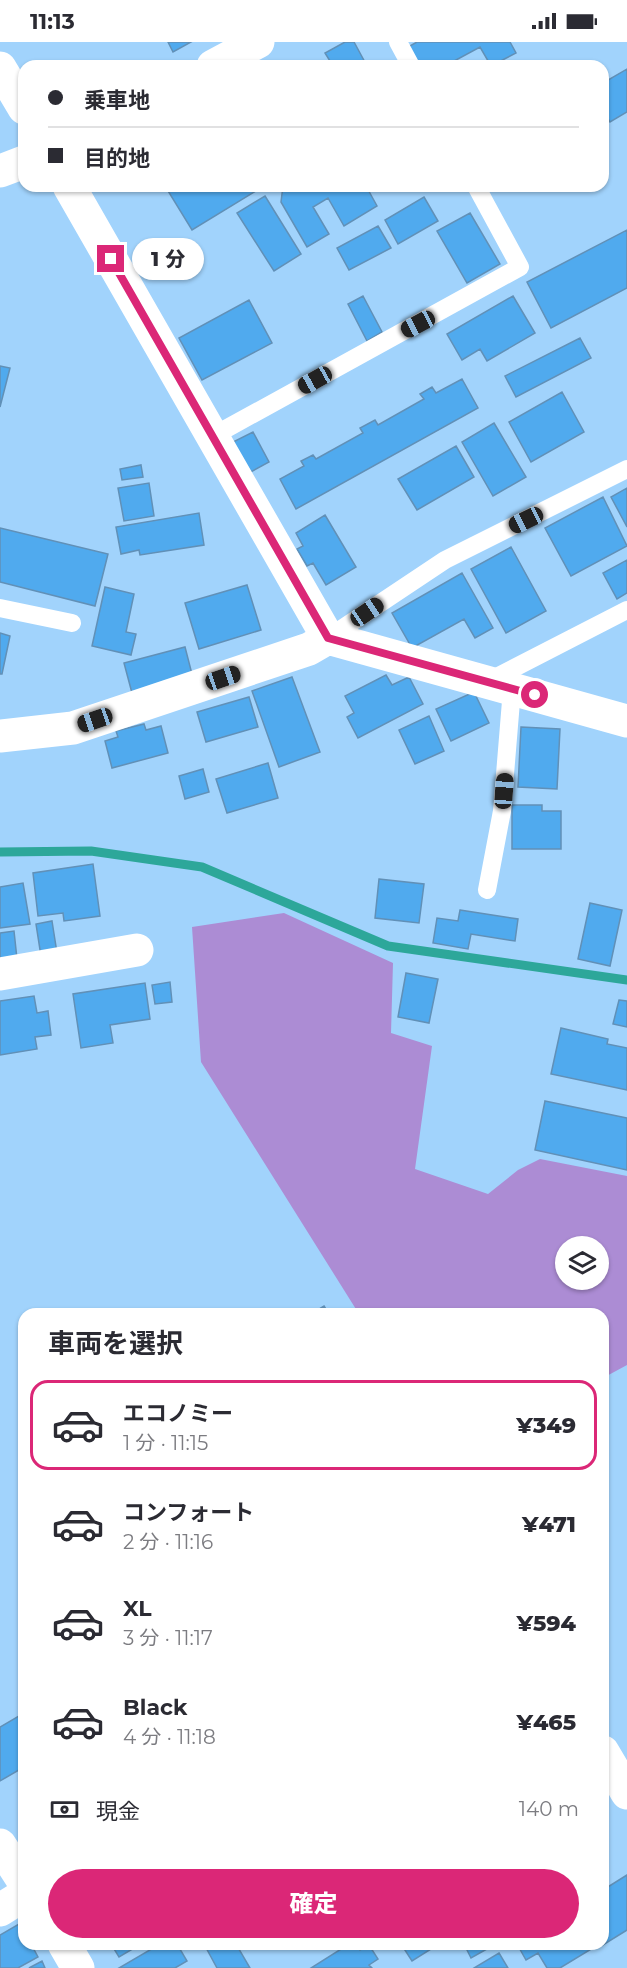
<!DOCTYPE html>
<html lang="ja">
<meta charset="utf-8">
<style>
:root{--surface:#fff;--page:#f2f2f3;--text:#2b2b33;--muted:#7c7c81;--line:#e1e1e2;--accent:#db2777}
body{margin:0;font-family:Montserrat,"Noto Sans JP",sans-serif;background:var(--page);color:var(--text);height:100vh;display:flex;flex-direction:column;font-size:22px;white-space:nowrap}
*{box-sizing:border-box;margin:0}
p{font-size:20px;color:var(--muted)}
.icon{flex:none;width:33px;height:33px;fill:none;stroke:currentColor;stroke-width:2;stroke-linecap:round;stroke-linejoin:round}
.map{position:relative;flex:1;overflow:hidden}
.panel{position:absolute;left:18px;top:1266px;width:591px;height:642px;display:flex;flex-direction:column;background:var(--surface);border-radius:18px;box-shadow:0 2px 4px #0004}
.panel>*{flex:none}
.banner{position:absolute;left:18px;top:18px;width:591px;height:132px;border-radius:18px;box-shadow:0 2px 4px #0004;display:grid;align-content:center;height:132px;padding:0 30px;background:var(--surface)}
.fabs{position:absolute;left:555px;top:1194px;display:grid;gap:12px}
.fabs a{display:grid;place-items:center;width:54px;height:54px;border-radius:50%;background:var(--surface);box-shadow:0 2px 4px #0004;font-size:30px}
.end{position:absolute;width:27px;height:27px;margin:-14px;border:8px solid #db2777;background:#fff;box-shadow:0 0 0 3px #fff}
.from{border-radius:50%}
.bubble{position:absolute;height:42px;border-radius:21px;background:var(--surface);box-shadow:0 2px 4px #0004;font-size:20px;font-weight:800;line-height:42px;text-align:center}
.car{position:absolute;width:18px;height:36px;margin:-18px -9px;border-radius:8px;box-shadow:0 0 4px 2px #0007;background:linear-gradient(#222 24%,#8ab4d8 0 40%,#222 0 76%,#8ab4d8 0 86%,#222 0)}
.banner b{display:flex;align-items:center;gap:21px;height:57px;font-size:22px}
.banner b+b{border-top:2px solid var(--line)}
.banner i{width:15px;height:15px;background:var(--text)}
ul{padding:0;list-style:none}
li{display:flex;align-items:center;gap:18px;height:90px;margin:0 12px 9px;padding:0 18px;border:3px solid transparent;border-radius:18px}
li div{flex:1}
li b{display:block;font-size:22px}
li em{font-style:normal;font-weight:800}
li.selected{border-color:var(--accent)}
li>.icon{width:54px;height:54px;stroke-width:1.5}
h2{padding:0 30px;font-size:27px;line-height:72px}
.pay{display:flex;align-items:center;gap:15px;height:66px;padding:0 30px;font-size:22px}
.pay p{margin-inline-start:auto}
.primary-button{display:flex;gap:12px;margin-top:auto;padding:12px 30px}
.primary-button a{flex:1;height:69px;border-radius:36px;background:var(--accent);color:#fff;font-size:24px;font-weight:800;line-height:69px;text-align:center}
.status{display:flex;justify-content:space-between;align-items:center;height:42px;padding:0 30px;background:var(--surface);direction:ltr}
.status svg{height:16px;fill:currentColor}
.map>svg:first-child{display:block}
.green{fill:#ac8cd4;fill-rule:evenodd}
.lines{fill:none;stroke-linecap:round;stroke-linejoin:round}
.stream{stroke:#2da79a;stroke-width:9}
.building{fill:#50aaee;stroke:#6190b7;stroke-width:1.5}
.service{stroke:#fff;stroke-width:18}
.minor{stroke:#fff;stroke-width:33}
.tertiary{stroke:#fff;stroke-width:33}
.route{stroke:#db2777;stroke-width:8}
</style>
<div class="status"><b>11:13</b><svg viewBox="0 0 49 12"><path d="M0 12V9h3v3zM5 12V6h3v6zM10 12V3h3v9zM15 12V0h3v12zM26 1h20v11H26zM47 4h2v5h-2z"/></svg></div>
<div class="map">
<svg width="627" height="1926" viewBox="0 0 627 1926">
<rect width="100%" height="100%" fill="#a1d3fc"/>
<!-- green -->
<path class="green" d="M284,871L393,921L391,991L432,1004L415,1127L488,1152L518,1128L540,1117L627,1134V1323L603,1336V1272H359L201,1020L192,885ZM566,1204H598V1238H566Z"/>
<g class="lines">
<!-- stream -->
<path class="stream" d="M0,810L91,809L202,825L388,904L627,938"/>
</g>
<!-- building -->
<path class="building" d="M168,0H191L173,10Z
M345,0H354L367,24H333L325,11Z
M417,0H510L516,11L491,24L480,5L445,24H418L408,5Z
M627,27V70L610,80L603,69V41Z
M165,144H264L192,188Z
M283,144H366L377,164L344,184L328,156L313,165L329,192L307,205L281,160Z
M265,154L301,212L274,229L237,171Z
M424,155L438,179L398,202L385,178Z
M470,171L500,222L467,241L437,189Z
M378,184L391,206L349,228L337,206Z
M627,188V246L551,286L527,240Z
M363,254L382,290L367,299L348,262Z
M513,254L535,291L487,319L480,307L462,318L447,292Z
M249,258L272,301L202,338L179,296Z
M580,296L591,316L516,355L505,334Z
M0,324L10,326L0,365Z
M462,337L478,366L296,467L280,437L304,424L301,419L313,413L316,417L363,391L360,386L375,378L378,383L424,357L420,352L432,345L436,351Z
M562,350L584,390L531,420L509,380Z
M494,381L526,435L493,454L462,400Z
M253,390L269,420L245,433L229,402Z
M456,404L474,435L417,468L398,437Z
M141,423L143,435L122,438L120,427Z
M149,441L154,474L124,479L118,446Z
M627,446V485L611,455Z
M603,455L627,504L571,534L545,486Z
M199,471L204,503L140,513L139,508L121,512L116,485Z
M325,473L356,525L326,543L313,521L307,524L297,507L303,504L296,491Z
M0,486L108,512L95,564L0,540Z
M511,505L546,569L506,591L471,527Z
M627,518V551L617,557L603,531Z
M462,531L493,586L475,596L464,577L412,606L392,571Z
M247,543L261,588L199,607L185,561Z
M105,545L134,552L126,590L136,592L131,613L92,604Z
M0,591L10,594L2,632H0Z
M185,605L193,636L132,651L124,621Z
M386,633L392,643L409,635L423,662L358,696L347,675L354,671L345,654Z
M292,635L320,710L279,725L252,649Z
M474,650L489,681L451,699L436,667Z
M249,655L258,685L206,700L197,670Z
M429,674L444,709L415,722L399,688Z
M144,682L146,688L161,684L168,711L112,726L105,699L118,695L116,689Z
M521,685L560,687L557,747L518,745Z
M268,721L278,756L227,771L216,737Z
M203,727L209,750L185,757L179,734Z
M512,763H542V769H561V807H512Z
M93,822L100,874L64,879L63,871L38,874L33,831Z
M379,837L424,842L419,881L375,876Z
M23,841L30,882L0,886V845Z
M590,861L622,868L610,924L578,917Z
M460,868L518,877L515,899L471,892L468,907L433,901L437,876L458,879Z
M52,879L57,911L41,914L36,882Z
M14,889L17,917L0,920V891Z
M406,931L438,937L429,981L398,975Z
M170,940L172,960L155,962L152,943Z
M145,941L150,977L110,983L113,1001L81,1006L73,952Z
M34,954L37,971L48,969L51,993L35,995L37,1007L0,1013V959Z
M619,958L627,959V985L613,982Z
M561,986L608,997L607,1002L627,1006V1048L551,1032Z
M545,1059L627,1076V1128L535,1108Z
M324,1264L329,1272H311Z
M24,1671V1725L0,1739V1685Z
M627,1833V1888L603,1903V1848Z
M19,1882L24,1890V1902H31L38,1915L18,1926H0V1893Z
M111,1902H141L119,1915Z
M160,1902H177L187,1919L175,1926H119Z
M204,1902H236L250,1926H217Z
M349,1902H357L360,1908L369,1903L378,1917L369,1923L372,1926H311Z
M401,1902H439L412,1919Z
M464,1902H494V1903L471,1916Z
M517,1902H591L593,1906L560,1926H547L538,1911L526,1918Z
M499,1911L508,1926H474Z
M42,1919L45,1926H29Z"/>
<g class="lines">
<!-- service -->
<path class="service" d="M398,0L411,24
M213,394L520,225L476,144
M0,566L72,581
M328,596L445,518L627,427
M487,640L627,568
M487,848L502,769L512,647"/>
<!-- minor -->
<path class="minor" d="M0,26L24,66
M69,144L328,596L627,679
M0,694L73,686L309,607L328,596
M0,932L137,908
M603,1710L627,1751
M0,1803L24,1840
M0,1868L24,1853
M64,1902L78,1926"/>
<!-- tertiary -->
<path class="tertiary" d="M213,24L258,0
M0,129L24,120"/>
</g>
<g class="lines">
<!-- route -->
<path class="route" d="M111,217L328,596L535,653"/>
</g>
</svg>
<div class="fabs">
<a><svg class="icon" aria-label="layers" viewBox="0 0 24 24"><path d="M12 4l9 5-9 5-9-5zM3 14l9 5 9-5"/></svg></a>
</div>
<i class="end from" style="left:535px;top:653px"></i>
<i class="end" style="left:111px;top:217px"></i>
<div class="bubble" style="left:132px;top:196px;width:72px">1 分</div>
<i class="car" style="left:418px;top:282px;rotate:242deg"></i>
<i class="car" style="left:315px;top:338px;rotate:241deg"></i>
<i class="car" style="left:526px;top:478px;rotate:244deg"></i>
<i class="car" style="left:367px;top:570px;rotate:56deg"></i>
<i class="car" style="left:223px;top:636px;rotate:71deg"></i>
<i class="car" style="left:95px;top:678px;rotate:251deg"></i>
<i class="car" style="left:504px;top:749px;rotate:4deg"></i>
<div class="banner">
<b><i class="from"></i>乗車地</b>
<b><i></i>目的地</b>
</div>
<section class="panel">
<h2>車両を選択</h2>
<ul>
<li class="selected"><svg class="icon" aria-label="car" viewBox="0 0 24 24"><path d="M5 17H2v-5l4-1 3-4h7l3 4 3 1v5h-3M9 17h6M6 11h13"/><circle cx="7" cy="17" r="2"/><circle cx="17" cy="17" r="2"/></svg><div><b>エコノミー</b><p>1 分 · 11:15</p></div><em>¥349</em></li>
<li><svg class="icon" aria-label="car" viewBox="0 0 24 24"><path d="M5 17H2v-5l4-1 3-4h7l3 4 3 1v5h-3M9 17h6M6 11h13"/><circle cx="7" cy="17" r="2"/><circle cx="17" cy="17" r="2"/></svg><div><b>コンフォート</b><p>2 分 · 11:16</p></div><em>¥471</em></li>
<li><svg class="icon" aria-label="car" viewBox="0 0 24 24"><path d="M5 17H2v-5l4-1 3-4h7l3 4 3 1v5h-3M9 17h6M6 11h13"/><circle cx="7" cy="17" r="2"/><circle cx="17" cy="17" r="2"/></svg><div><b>XL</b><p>3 分 · 11:17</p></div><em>¥594</em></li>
<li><svg class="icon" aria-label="car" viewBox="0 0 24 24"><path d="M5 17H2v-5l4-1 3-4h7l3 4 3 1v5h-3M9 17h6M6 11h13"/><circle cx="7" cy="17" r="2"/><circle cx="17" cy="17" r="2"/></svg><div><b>Black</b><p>4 分 · 11:18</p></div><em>¥465</em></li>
</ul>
<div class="pay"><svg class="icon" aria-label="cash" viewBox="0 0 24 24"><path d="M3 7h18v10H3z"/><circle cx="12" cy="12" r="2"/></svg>現金<p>140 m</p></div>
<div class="primary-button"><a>確定</a></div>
</section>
</div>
